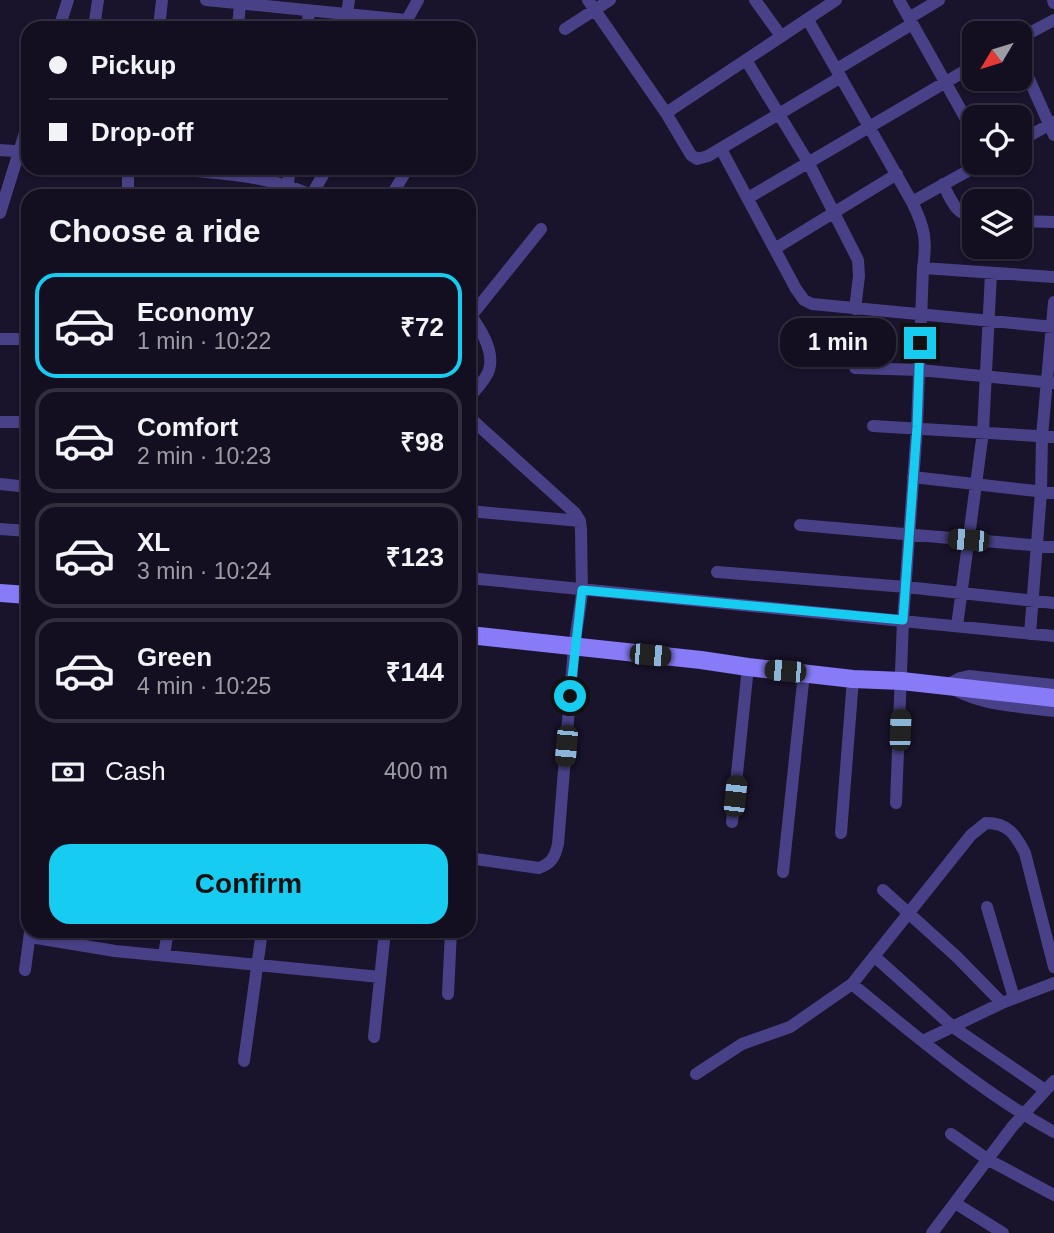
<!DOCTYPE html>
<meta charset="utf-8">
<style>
:root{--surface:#130e20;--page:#201c2d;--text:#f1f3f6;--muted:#9d9ca5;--line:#322e3e;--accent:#16cdf1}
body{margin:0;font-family:Helvetica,sans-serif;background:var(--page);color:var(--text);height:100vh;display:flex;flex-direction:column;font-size:26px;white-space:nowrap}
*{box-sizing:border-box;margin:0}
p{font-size:23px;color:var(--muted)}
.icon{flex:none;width:38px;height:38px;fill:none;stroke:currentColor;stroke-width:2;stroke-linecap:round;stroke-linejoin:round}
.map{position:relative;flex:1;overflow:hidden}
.details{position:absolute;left:21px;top:189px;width:455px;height:749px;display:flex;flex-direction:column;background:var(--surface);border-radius:21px;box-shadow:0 2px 5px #0004,0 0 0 2px var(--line)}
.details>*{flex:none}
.guide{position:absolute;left:21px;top:21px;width:455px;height:154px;border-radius:21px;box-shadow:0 2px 5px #0004,0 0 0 2px var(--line);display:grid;align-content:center;height:154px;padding:0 28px;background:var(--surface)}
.needle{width:46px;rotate:232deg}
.fabs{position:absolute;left:962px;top:21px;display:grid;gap:14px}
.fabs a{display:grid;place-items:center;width:70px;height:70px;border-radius:14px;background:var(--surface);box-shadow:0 2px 5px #0004,0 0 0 2px var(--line);font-size:35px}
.end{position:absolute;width:32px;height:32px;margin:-16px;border:9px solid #16cdf1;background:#111;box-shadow:0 0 0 4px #111}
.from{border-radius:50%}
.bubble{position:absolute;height:49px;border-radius:21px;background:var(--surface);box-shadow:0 2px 5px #0004,0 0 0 2px var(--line);font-size:23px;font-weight:700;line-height:49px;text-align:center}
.car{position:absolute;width:21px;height:42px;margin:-21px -10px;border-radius:9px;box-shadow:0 0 5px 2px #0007;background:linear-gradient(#222 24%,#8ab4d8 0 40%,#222 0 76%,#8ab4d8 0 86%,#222 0)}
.guide b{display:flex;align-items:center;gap:24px;height:66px;font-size:26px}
.guide b+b{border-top:2px solid var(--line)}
.guide i{width:18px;height:18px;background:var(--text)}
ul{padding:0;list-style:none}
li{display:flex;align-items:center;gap:21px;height:105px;margin:0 14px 10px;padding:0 14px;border:4px solid var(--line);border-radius:21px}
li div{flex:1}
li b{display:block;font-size:26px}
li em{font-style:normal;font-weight:700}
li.on{border-color:var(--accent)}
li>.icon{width:63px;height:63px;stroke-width:1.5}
h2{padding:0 28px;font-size:32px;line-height:84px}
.pay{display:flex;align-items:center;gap:18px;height:77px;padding:0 28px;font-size:26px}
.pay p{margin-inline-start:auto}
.action{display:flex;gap:14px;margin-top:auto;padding:14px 28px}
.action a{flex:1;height:80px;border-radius:21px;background:var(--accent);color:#111;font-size:28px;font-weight:700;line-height:80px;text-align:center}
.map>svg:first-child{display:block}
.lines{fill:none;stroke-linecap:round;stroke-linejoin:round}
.street{stroke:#484187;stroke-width:12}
.secondary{stroke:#877bf7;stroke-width:18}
.route{stroke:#16cdf1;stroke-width:9}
</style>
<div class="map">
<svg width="1054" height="1233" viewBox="0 0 1054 1233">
<rect width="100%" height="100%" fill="#19132b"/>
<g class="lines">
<!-- street -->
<path class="street" d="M206,0L406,20
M588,0L666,113L691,155L697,159L708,156L841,77
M755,0L781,36
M899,0L975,135
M1053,0L1054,3
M347,15L349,0
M909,18L939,0
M808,20L912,202C925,228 927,240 923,268L917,427L903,620L896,803
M403,27L418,0
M59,28L68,0
M94,28L98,0
M159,28L162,0
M238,28L240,3
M307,28L309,12
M565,29L610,0
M1020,38L1054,20
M1020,59L1054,135
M746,60L808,162L858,260L859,276L855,309
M837,69L912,24
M666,113L836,0
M1020,141L1054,122
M721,149L796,289L804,300L812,304L1054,327
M0,150L28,152
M167,168C216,174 268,174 313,196
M288,184L290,168
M943,184C951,200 955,214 975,218
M128,196V168
M311,196L327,168
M391,196L408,168
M748,198L975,65
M912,202L982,163
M0,213L28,123
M1020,221L1054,222
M776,248L897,174
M923,268L1054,277
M469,313C480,328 495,351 489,370C486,380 475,390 469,398
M471,316L541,229
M0,339H28
M855,368L920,370L1054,383
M469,417L575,513L580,521L581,530L582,594L574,647L558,844C555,857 552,863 539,868L469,858
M0,422H28
M873,426L1054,437
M913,477L1054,493
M0,484L28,487
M469,511L580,521
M800,525L1054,547
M0,529L28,531
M717,572L906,587L1054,603
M469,578L1054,636
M957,626L983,432L991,273
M1030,634L1041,492L1042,436L1054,302
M1054,685L969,676L960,678L947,685C978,706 1017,706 1054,711
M732,822L748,667
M841,833L853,679
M783,872L804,673
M883,890L957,957L1002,1003
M987,907L1014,998
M30,937L115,951L380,977
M164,955L168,931
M874,956L953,1027L1045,1090
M25,970L30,932
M852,984C916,1036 981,1092 1054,1132
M448,994L451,931
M374,1037L385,931
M923,1041L1002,1003L1054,983
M244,1061L262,931
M696,1074L742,1044L790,1027L852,984L971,835L986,823C1008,823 1015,834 1025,853L1054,967
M951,1134L987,1159L1054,1195
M955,1203L1003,1233
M932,1233L1012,1127L1054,1081"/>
<!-- secondary -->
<path class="secondary" d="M0,593L28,595
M469,635L701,660L748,667L853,679L902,681L1054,698"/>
</g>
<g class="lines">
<!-- route -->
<path class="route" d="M570,696L582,590L903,620L917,427L920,343"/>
</g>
</svg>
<div class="fabs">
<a><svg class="needle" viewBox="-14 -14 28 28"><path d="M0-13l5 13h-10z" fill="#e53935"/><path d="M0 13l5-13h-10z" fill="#9d9ca5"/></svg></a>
<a><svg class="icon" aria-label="locate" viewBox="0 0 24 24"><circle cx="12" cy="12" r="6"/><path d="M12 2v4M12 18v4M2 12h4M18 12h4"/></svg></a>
<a><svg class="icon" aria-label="layers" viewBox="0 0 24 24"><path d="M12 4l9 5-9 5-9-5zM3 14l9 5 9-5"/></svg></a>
</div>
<i class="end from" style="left:570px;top:696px"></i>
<i class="end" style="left:920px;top:343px"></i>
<div class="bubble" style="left:780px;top:318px;width:116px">1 min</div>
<i class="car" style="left:968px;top:540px;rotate:275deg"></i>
<i class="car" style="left:650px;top:655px;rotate:95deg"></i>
<i class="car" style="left:785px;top:671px;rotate:275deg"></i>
<i class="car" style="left:900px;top:730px;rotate:2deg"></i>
<i class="car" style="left:566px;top:746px;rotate:185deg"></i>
<i class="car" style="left:735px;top:796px;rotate:6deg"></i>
<div class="guide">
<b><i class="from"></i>Pickup</b>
<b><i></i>Drop-off</b>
</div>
<section class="details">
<h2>Choose a ride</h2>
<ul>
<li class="on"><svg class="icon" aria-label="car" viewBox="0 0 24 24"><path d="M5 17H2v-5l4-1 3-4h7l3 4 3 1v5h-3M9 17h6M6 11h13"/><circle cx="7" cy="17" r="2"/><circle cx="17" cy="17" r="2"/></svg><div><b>Economy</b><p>1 min · 10:22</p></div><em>₹72</em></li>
<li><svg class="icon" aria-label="car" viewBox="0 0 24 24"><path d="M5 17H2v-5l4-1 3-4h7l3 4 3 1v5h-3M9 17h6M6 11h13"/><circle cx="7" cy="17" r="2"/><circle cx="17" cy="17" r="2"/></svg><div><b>Comfort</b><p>2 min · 10:23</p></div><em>₹98</em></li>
<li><svg class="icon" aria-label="car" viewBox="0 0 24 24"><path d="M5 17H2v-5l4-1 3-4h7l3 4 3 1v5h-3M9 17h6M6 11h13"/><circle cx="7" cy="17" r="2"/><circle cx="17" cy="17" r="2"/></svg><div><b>XL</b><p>3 min · 10:24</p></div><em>₹123</em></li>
<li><svg class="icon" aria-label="car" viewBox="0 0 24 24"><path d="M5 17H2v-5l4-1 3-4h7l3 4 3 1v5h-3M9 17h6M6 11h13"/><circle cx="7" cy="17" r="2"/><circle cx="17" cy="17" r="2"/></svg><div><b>Green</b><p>4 min · 10:25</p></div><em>₹144</em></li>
</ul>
<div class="pay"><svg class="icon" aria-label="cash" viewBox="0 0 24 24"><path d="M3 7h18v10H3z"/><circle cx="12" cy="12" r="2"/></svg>Cash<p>400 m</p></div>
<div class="action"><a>Confirm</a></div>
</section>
</div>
